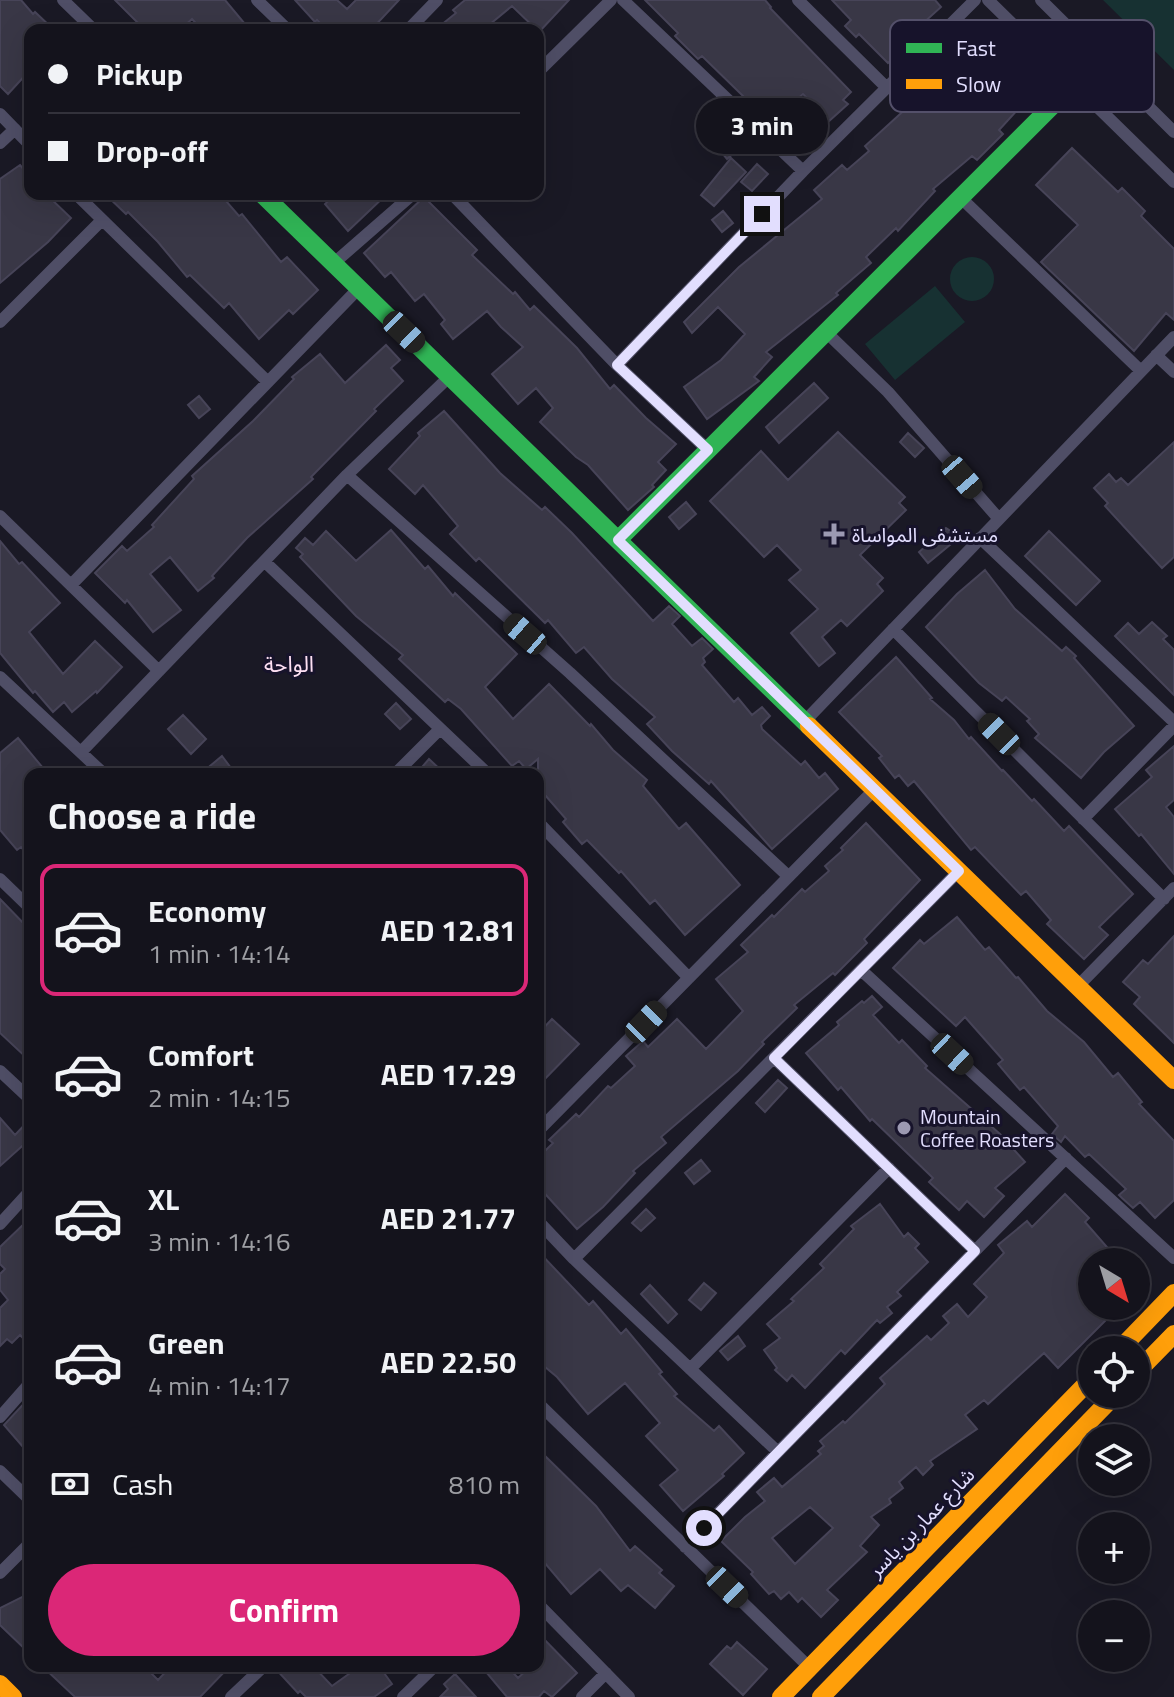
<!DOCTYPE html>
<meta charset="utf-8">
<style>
:root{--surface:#14131c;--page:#212029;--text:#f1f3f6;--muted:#9d9ea3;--line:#33323b;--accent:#db2777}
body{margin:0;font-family:"Titillium Web","Noto Sans Arabic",sans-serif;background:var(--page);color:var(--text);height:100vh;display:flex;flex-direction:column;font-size:30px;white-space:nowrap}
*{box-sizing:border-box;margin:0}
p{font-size:26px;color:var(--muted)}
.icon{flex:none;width:44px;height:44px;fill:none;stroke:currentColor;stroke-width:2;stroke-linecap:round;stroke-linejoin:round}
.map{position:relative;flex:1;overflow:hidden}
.side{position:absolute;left:24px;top:768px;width:520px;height:904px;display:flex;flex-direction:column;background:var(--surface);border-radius:16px;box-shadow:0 8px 32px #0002,0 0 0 2px var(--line)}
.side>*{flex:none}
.banner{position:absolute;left:24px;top:24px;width:520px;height:176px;border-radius:16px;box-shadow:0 8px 32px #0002,0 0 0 2px var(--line);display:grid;align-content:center;height:176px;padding:0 24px;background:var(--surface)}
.needle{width:52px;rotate:142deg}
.fabs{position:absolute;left:1078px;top:1248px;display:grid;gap:16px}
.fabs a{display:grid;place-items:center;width:72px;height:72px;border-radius:50%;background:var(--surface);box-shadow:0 8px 32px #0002,0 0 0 2px var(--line);font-size:40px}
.end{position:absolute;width:36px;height:36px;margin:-18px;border:10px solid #e2defe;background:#111;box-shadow:0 0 0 4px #111}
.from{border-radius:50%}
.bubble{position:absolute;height:56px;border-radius:28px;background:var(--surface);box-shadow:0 8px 32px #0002,0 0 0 2px var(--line);font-size:26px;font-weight:700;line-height:56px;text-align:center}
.car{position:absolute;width:24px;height:48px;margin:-24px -12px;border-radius:10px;box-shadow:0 0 6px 2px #0007;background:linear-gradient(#222 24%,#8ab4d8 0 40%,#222 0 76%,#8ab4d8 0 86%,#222 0)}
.banner b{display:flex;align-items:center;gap:28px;height:76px;font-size:30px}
.banner b+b{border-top:2px solid var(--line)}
.banner i{width:20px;height:20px;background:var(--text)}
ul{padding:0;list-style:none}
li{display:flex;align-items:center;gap:24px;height:132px;margin:0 16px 12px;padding:0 8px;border:4px solid transparent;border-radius:16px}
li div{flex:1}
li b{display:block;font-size:30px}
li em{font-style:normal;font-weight:700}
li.on{border-color:var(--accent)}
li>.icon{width:72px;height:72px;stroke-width:1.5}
h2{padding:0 24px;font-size:36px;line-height:96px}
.pay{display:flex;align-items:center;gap:20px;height:88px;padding:0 24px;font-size:30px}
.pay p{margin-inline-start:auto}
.action{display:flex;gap:16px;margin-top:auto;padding:16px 24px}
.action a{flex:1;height:92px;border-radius:48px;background:var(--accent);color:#fff;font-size:32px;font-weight:700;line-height:92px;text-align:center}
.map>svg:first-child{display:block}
.green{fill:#173132}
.building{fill:#393746;stroke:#474458;stroke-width:2;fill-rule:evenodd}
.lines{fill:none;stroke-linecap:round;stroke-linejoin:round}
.street{stroke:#4f4e66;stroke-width:12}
.fast{stroke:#30b455;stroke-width:18}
.slow{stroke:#ff9f0a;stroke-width:18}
.route{stroke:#e2defe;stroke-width:10}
.poi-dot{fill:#9c99b2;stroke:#17132b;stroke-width:3}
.labels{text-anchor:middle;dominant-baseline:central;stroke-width:6;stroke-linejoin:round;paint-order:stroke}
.poi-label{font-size:20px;fill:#e2defe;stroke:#17132b;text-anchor:start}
.street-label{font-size:20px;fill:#e2defe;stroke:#17132b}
.neighbourhood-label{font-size:22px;fill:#fee0f3;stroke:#17132b}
.key{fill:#17132b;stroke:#54506a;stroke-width:2}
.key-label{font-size:22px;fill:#e2defe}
</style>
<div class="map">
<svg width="1174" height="1697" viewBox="0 0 1174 1697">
<rect width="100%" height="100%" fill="#1a1925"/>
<!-- green -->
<path class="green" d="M1103,0H1174V70Z
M950 279a22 22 0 1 1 44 0a22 22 0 1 1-44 0Z
M935,286L965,322L895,380L865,344Z"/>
<!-- building -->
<path class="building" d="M0,0H21L33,14L35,12L54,30H30V70L8,94L0,86Z
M115,0H225L250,30H202L192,19L180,30H131L138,23Z
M295,0H337L347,9L356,0H399L371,30H327L317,20L315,22Z
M465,0H569L539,32L512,6L483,30H435L456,13L453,10Z
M645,0H765L771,7L770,8L851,92L843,100L848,104L799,148L784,133L811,102L803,94L772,120L769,117L764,122L741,99L743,96L702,56L698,59L675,36L678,33Z
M832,0H935L941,7L910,35L914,39L888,63L859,34L856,37L845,26L851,20Z
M968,43L1030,96L999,130L1003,134L977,160L972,156L933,189L935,191L898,231L896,228L866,257L871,263L836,293L838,295L766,352L772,357L754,377L759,381L707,419L684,387L721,360L745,334L718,307L692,333L684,322L739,267L822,199L814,190L842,165L847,170L869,151L865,146L910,105L915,111L935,93L925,83L937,72L940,76Z
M728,141L736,151L727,159L719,149Z
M1072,148L1118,192L1122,188L1145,211L1141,216L1174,249V320L1166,313L1134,351L1041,262L1078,225L1036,185Z
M731,158L746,172L714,206L701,195Z
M757,164L768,174L752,191L741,182Z
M20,165L30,177V194H46L71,218L48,242L0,283V179Z
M105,194H220L239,216L242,214L281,262L287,257L318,290L293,314L289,310L259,339L229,303L224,308L190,275L187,277L158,242L128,212L126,214Z
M336,194H387L348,231L325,204Z
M424,197L477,250L472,255L513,294L515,292L530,310L534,306L577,348L610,389L614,385L646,418L676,444L658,462L666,470L652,485L654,487L628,510L588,465L576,457L540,422L553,408L536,388L518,404L492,374L523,347L501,327L487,311L453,339L441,324L445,320L424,294L415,301L391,272L385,277L364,253Z
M723,211L733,223L722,232L712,220Z
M386,345L400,360L391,368L403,381L374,409L376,411L311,477L313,479L247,538L212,576L214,578L198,591L170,557L150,574L181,610L153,632L127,600L125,603L95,573L122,546L127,551L154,527L152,525L194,479L192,476L253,421L294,379L292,377L320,354L345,383Z
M814,383L828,398L779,443L766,427Z
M199,396L210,409L199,418L188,405Z
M444,411L500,473L542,510L545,507L572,533L653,621L669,606L680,616L672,624L692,646L702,638L713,649L703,658L705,662L702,665L734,702L738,698L752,715L762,707L770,716L761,725L762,729L801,765L805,761L819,778L825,773L838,789L772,849L711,781L709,784L672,751L647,724L655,717L612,679L584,647L576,653L548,620L545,623L479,558L476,561L450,534L458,526L423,485L415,494L389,469L420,436L418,433Z
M838,432L905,497L899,503L906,510L860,555L883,578L877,584L883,591L847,626L841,620L822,637L835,653L819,666L791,633L818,609L789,580L801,570L777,545L764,557L710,501L761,451L788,480Z
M908,433L924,448L915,457L900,442Z
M1174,442V557L1162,568L1105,506L1108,503L1094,488L1109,474L1116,482L1121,478L1128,485Z
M686,502L696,514L679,529L669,517Z
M946,528L957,535L951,544L928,563L919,552Z
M391,530L425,569L428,566L453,596L455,593L517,654L485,687L513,719L549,684L590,726L591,724L613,750L647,780L643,786L679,829L686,823L740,885L685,935L655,900L650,904L621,871L619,873L587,840L582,844L563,822L566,819L538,787V759L526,769L519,761L512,766L461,709L448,699L445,702L399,659L403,655L356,616L300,557L303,554L296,548L305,538L313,545L326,531L356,561Z
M1049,531L1100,581L1076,605L1025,556Z
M0,541L19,564L22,562L60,603L29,632L63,674L95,641L122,667L97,693L96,691L72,712L64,702L53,712L35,691L33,693L0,653Z
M985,570L1015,609L1062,651L1066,647L1076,656L1074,658L1134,726L1104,752L1081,778L1035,738L1039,734L1027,721L1030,719L1006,697L1002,701L979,683L926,627L957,594Z
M1152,622L1167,636L1163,639L1174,650V695L1115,636L1128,623L1139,634Z
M896,657L932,698L930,699L954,720L969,739L971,737L1002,771L1003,770L1032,801L1034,799L1064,831L1069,826L1133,894L1099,927L1108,935L1084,959L1047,924L1051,920L1026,891L1021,895L975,847L971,850L914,781L908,786L899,775L895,778L879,758L882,756L839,712Z
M396,703L411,719L400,729L385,714Z
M183,715L206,739L191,754L168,729Z
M18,738L48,774H30V857L21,847L17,850L0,830V753Z
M1174,746V800L1166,807L1174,817V874L1141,834L1139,836L1115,809L1152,777L1146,770Z
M222,756L231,768L223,774H216L210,766Z
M429,759L445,774H416Z
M866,823L920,880L864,939L867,943L835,975L833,973L794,1005L797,1008L762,1042L764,1044L738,1071L661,1137L666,1143L633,1171L635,1173L603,1207L577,1229L538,1186V1158L553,1143L549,1140L576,1114L579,1117L608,1086L611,1088L635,1066L626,1056L643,1041L648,1047L677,1019L706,1049L743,1011L716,979L748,952L741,945L772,915L774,917L802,889L805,892L829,871L825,866L843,850L841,848Z
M0,899L30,930V1061L0,1033Z
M957,917L985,950L989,947L1016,978L1018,977L1047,1011L1084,1042L1113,1077L1118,1073L1142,1102L1139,1104L1174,1141V1200L1155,1218L1140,1202L1133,1208L1122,1198L1119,1195L1126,1189L1089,1154L1085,1157L1065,1136L1061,1142L1052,1134L1058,1126L1024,1087L1020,1090L998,1064L1003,1060L965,1017L956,1026L893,968L920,940L924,944Z
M1174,936V1043L1134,1004L1140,997L1123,982L1143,960L1148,964Z
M872,996L882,1007L873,1015L899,1043L902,1040L927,1066L925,1068L1000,1134L1025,1162L995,1188L1004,1196L984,1217L967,1201L959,1210L929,1182L933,1178L872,1119L870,1121L841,1087L838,1090L806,1053L839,1025L837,1022L862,1001L864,1003Z
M552,1019L579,1044L538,1086V1034Z
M778,1080L787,1088L765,1112L756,1103Z
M0,1118L15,1135L30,1119V1139L0,1166Z
M701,1160L710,1171L694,1184L685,1173Z
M1065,1194L1089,1218L1085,1222L1120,1262H1092V1306H1104L1112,1314L1058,1368L1044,1353L988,1404L984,1400L965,1415L977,1429L930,1461L933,1465L923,1475L916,1467L899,1482L903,1488L889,1499L891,1503L871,1517L879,1525L860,1546L867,1552L827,1590L838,1600L821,1617L802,1598L798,1602L789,1592L781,1599L774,1591L769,1594L751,1574L753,1572L721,1541L745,1517L765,1501L757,1492L774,1478L782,1487L821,1454L818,1451L824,1446L820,1441L843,1421L845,1423L885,1384L880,1378L927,1336L931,1340L949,1323L943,1316L957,1304L968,1317L987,1297L974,1284L1004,1253L998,1245L1027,1221L1032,1227ZM810,1507L833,1528L795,1564L772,1538Z
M880,1204L904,1237L908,1233L919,1244L915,1248L928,1262L897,1292L901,1296L887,1307L892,1313L880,1323L877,1320L845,1354L841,1350L805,1388L792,1375L787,1381L775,1370L777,1368L764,1350L780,1338L767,1324L794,1301L791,1299L824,1268L820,1264L854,1229L851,1226Z
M646,1209L655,1218L641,1231L632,1223Z
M30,1218V1333L24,1339L20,1335L12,1343L7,1339L0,1346V1308L8,1300L0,1290V1274L5,1269L0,1264V1247Z
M538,1251L589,1305L593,1301L621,1334L626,1329L662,1372L659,1374L677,1394L674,1396L714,1431L719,1426L744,1453L722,1474L724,1476L683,1511L660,1485L678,1470L646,1436L660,1423L625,1383L588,1414L557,1377L538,1361V1283L544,1277L538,1269Z
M704,1283L716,1293L701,1310L689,1300Z
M650,1285L677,1314L668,1323L641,1294Z
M738,1336L745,1346L728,1360L720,1351Z
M30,1397V1455L4,1425Z
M538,1449L596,1506L630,1551L635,1546L662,1570L659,1573L674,1586L655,1608L628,1585L621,1591L600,1569L571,1594L538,1555Z
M30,1593V1654L0,1625V1608Z
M538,1633L577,1673L552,1697L544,1691L539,1697H507L481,1666H507L518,1678L531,1666H538Z
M737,1642L767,1669L743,1695L710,1664L727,1646L731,1649Z
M42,1666H144L158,1680L171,1666H230L200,1697H75Z
M273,1666H313L332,1686L360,1666H379L392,1684L374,1697H306L300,1691L298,1693Z
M455,1674L476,1697H440L448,1689L444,1684Z"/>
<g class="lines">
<!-- street -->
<path class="street" d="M63,0L94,30
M257,0L288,30
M623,0L803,171
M798,0L887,88
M988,0L1174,182
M1041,0L1174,132
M408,30L437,0
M538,72L611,0
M0,114L30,145
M0,143L15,129
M76,194L268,382
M452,194L617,365L708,450
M961,198L1141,371
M334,263L413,194
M0,322L101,221
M826,332L888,392L999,519
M1156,355L1174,372
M617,365L803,171L975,0
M347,475L570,673L787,875
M0,516L159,671
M980,538L1174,722
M265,562L488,774
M71,585L359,288
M893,629L1164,899
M0,677L104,774
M805,721L1174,337
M81,752L347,475L450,376
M395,774L440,729
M1083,819L1174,726
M538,822L689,978
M0,879L30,908
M861,970L1174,1258
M1078,986L1174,888
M774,1058L975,1251
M0,1071L30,1099
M538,1131L875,789
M538,1221L574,1259L778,1452
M0,1224L30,1191
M574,1259L959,871
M690,1369L889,1168
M538,1403L810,1668
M0,1417L30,1383
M0,1471L30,1500
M685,1547L1066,1158
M0,1573L30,1543
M538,1604L629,1697
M231,1697L264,1666
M403,1697L435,1666
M582,1697L606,1673"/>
<!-- fast -->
<path class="fast" d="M262,194L809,726
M618,540L1074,84"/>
<!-- slow -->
<path class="slow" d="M809,726L1174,1080
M1119,1350L1174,1293
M1136,1373L1174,1334
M0,1684L13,1697
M781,1697L1092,1378
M821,1697L1116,1394"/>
</g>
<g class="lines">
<!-- route -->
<path class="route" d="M704,1528L975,1251L774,1058L959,871L618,540L708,450L617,365L762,214"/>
</g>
<!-- markers -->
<g class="poi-dot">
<path d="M830 522h8v8h8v8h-8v8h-8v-8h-8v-8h8z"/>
<circle cx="904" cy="1128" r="8"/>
</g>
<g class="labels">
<!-- poi labels -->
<g class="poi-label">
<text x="852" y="534">مستشفى المواساة</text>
<text x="920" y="1116">Mountain<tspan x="920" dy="23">Coffee Roasters</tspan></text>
</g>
<!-- street labels -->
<g class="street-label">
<text transform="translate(921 1522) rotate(-46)">شارع عمار بن ياسر</text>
</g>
<!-- neighbourhood labels -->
<g class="neighbourhood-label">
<text x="289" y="664">الواحة</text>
</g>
</g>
<!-- legend -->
<rect x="890" y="20" width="264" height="92" rx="12" class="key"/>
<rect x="906" y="43" width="36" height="10" fill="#30b455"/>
<rect x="906" y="79" width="36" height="10" fill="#ff9f0a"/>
<g class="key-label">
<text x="956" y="56">Fast</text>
<text x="956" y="92">Slow</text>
</g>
</svg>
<div class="fabs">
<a><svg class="needle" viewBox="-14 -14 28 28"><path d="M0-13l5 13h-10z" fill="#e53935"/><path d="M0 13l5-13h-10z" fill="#9d9ea3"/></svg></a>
<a><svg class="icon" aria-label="locate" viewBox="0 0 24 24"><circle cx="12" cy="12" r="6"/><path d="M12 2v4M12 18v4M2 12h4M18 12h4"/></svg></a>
<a><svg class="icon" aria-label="layers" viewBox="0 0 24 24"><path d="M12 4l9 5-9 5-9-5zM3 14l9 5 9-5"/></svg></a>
<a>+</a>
<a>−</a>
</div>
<i class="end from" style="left:704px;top:1528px"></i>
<i class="end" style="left:762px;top:214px"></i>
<div class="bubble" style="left:696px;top:98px;width:132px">3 min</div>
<i class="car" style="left:404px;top:332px;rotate:134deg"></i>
<i class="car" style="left:962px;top:477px;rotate:139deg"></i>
<i class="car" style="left:525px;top:634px;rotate:311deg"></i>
<i class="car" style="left:999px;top:734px;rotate:315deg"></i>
<i class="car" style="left:646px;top:1022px;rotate:44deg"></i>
<i class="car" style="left:952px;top:1054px;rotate:133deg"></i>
<i class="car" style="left:727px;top:1587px;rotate:134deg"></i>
<div class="banner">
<b><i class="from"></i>Pickup</b>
<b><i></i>Drop-off</b>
</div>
<section class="side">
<h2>Choose a ride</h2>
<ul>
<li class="on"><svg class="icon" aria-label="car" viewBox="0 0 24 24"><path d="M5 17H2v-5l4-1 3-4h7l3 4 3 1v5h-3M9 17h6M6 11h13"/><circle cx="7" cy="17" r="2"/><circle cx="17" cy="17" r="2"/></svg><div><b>Economy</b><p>1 min · 14:14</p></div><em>AED 12.81</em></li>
<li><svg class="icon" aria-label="car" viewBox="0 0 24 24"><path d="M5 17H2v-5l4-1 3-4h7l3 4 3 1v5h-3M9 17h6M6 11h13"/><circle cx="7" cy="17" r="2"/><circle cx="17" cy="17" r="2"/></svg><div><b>Comfort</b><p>2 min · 14:15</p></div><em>AED 17.29</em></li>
<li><svg class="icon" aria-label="car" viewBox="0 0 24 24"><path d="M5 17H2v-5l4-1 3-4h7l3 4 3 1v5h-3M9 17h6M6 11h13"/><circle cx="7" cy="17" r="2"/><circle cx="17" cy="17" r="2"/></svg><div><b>XL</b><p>3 min · 14:16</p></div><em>AED 21.77</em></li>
<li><svg class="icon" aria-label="car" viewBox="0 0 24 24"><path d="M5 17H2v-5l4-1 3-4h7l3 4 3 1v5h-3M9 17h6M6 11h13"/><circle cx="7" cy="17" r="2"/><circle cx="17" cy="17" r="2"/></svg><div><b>Green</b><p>4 min · 14:17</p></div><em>AED 22.50</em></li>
</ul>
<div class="pay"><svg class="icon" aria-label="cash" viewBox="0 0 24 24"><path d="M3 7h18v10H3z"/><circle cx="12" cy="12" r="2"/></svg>Cash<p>810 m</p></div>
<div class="action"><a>Confirm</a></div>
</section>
</div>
